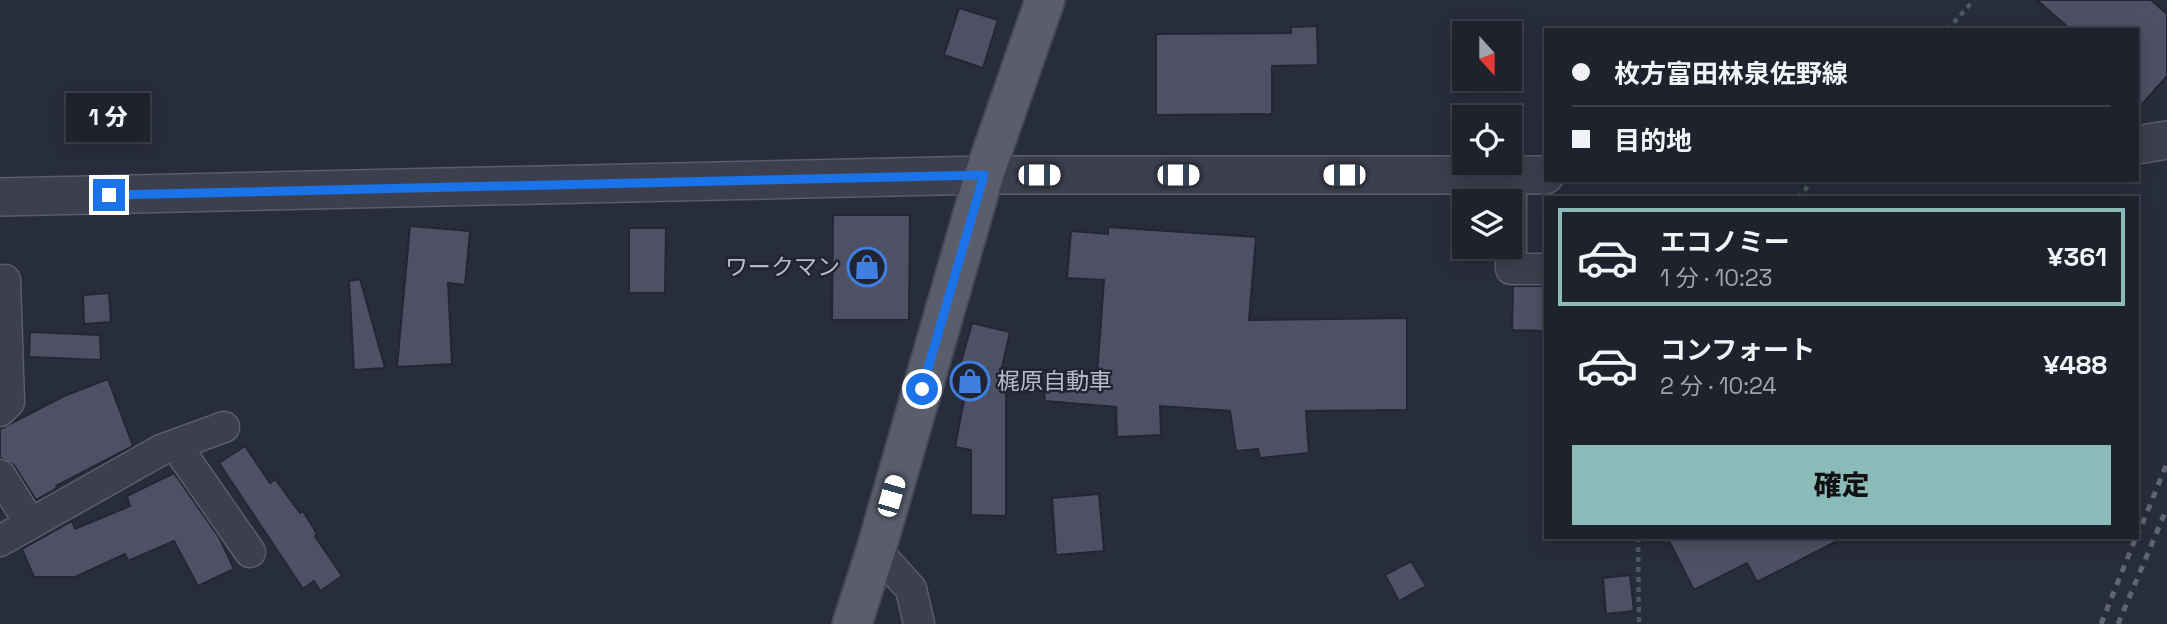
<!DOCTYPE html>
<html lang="ja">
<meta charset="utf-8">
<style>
:root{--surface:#1e222d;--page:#262a35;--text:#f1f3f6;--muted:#a1a4aa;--line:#3c3f49;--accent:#8bbbb9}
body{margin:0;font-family:"Space Grotesk","Noto Sans JP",sans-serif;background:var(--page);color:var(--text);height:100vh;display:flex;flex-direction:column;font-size:26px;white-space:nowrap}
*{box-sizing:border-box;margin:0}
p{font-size:23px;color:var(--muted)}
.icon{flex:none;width:38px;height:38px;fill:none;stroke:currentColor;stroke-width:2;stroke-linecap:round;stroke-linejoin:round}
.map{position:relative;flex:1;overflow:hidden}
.sheet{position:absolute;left:1544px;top:196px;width:595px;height:343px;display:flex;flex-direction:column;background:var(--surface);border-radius:0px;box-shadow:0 4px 18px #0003,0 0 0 2px var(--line)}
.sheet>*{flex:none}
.hud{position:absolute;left:1544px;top:28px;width:595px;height:154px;border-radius:0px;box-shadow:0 4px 18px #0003,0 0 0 2px var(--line);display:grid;align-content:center;height:154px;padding:0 28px;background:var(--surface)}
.needle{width:46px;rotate:159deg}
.tools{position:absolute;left:1452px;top:21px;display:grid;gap:14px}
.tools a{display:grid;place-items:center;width:70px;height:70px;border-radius:0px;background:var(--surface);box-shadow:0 4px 18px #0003,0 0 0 2px var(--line);font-size:35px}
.end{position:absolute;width:32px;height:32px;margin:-16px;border:9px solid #1a73e8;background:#fff;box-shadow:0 0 0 4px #fff}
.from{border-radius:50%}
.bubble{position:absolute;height:49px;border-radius:0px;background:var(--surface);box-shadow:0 4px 18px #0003,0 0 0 2px var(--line);font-size:23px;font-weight:800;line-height:49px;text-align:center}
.car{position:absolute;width:21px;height:42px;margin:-21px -10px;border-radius:9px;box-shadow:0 0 5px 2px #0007;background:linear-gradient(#fff 24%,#345 0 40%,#fff 0 76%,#345 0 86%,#fff 0)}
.hud b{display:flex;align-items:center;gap:24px;height:66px;font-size:26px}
.hud b+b{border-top:2px solid var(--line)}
.hud i{width:18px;height:18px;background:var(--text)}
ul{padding:12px 0 0;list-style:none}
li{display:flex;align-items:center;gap:21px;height:98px;margin:0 14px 10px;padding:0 14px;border:4px solid transparent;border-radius:0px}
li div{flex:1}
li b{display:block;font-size:26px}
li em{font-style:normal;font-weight:800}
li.active{border-color:var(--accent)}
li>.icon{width:63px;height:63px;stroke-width:1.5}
.primary-button{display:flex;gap:14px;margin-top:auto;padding:14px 28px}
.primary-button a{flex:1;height:80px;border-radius:0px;background:var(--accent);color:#111;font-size:28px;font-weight:800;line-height:80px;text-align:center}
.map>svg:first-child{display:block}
.building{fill:#4d5163;stroke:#232634;stroke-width:2}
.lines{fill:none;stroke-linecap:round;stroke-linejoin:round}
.minor-casing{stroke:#5a5d6a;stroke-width:33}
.tertiary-casing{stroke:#5a5d6a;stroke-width:40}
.primary-casing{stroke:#454856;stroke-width:42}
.path{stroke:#4c595e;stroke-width:4.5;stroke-dasharray:5 5;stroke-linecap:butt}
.minor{stroke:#3c3f4d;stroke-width:30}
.tertiary{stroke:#3c3f4d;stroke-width:37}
.primary{stroke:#5a5e6c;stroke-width:38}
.rail{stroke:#606575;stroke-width:5;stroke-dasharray:7 7;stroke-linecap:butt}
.route{stroke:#1a73e8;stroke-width:9}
.labels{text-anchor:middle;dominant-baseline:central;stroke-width:5;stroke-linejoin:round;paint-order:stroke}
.poi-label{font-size:23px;fill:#b8bbc7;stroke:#212432;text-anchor:end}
</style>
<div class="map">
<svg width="2167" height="624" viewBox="0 0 2167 624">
<rect width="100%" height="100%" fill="#282d3c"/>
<!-- building -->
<path class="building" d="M2037,0H2151L2167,14V76L2137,110V30H2071Z
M959,8L998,20L983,68L944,55Z
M1317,26L1318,65L1272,66V114L1156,115V34L1291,33V27Z
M833,215H910L909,320H832Z
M410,226L470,231L465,285L448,283L452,364L397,367Z
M1108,227L1256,237L1249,320L1407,318V410L1306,411L1309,453L1260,458L1258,449L1236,451L1230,411L1160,406L1161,435L1117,437L1116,407L1045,401L1042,370L1097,375L1104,280L1067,278L1071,231L1108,234Z
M629,228H666L665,293H629Z
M360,279L385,368L354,370L349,281Z
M1513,286H1545V331L1512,330Z
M109,293L111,322L84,324L83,295Z
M972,323L1010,332L1002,367H1006V516L971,515V450L955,447L966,390L954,387Z
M30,332L100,335L101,360L29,357Z
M108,379L133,446L56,486L57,488L36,500L14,465L0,458V429L64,396Z
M245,446L270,483L275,479L300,513L303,511L317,534L315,536L342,576L320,591L314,581L303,589L219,463Z
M174,473L219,537L234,569L198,586L174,541L128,561L125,554L75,577H34L22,549L72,521L75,529L130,506L127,496Z
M1099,494L1104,551L1056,555L1052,498Z
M1667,537H1845L1757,582L1747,563L1694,590Z
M1411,561L1426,586L1399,601L1385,575Z
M1630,575L1634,611L1606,614L1603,578Z"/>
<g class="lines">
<defs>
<path id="minor" d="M1511,175V269H1545
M0,411L9,402L5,280
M177,447L250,552
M0,475L30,523
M0,541L161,450L224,427
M876,550L911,589L919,624"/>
<path id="tertiary" d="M2137,145L2167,140
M0,197L984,175H1545"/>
<path id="primary" d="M852,624L876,550L984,175L1045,0"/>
</defs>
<!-- minor casing -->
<use href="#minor" class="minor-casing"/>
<!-- tertiary casing -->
<use href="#tertiary" class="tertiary-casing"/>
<!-- primary casing -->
<use href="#primary" class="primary-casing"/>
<!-- path -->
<path class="path" d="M1947,30L1974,0
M1798,198L1813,180
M1638,537L1639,624"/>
<!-- minor -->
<use href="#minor" class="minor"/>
<!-- tertiary -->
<use href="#tertiary" class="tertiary"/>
<!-- primary -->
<use href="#primary" class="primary"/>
<!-- rail -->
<path class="rail" d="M2137,537L2167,463
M2101,624L2136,537
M2118,624L2167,508"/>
</g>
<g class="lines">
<!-- route -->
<path class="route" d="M109,195L984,175L922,389"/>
</g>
<!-- icons -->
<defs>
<symbol id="shop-ring" viewBox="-11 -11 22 22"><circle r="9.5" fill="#212432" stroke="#3f7fe0" stroke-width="1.5"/><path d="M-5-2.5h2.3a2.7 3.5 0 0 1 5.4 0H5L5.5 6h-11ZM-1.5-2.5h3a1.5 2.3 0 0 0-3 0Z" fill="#3f7fe0"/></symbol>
</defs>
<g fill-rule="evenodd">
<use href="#shop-ring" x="845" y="245" width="44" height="44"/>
<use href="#shop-ring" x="948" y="359" width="44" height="44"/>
</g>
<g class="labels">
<!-- poi labels -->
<g class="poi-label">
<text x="840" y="267">ワークマン</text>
<text x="997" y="381" text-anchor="start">梶原自動車</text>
</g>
</g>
</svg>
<div class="tools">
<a><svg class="needle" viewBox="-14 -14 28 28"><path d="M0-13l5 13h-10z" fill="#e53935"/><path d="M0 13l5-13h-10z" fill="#a1a4aa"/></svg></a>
<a><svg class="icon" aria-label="locate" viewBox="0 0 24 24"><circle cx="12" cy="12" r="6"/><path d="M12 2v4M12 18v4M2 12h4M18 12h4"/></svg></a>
<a><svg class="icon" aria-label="layers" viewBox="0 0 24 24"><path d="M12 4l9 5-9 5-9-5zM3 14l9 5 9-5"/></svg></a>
</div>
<i class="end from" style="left:922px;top:389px"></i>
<i class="end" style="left:109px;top:195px"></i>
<div class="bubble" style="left:66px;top:93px;width:84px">1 分</div>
<i class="car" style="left:1039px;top:175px;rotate:90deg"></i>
<i class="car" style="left:1178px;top:175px;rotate:90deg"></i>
<i class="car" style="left:1344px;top:175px;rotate:270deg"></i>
<i class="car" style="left:891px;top:496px;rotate:16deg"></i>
<div class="hud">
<b><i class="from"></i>枚方富田林泉佐野線</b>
<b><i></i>目的地</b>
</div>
<section class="sheet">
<ul>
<li class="active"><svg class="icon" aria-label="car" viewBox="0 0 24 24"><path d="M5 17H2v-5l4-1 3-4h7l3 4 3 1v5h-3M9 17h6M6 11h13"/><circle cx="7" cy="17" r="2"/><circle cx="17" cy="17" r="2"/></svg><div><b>エコノミー</b><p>1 分 · 10:23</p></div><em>¥361</em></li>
<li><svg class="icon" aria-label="car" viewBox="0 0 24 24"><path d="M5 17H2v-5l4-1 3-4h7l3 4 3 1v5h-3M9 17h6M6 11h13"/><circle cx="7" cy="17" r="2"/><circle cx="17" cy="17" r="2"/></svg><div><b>コンフォート</b><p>2 分 · 10:24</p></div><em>¥488</em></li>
</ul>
<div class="primary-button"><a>確定</a></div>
</section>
</div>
